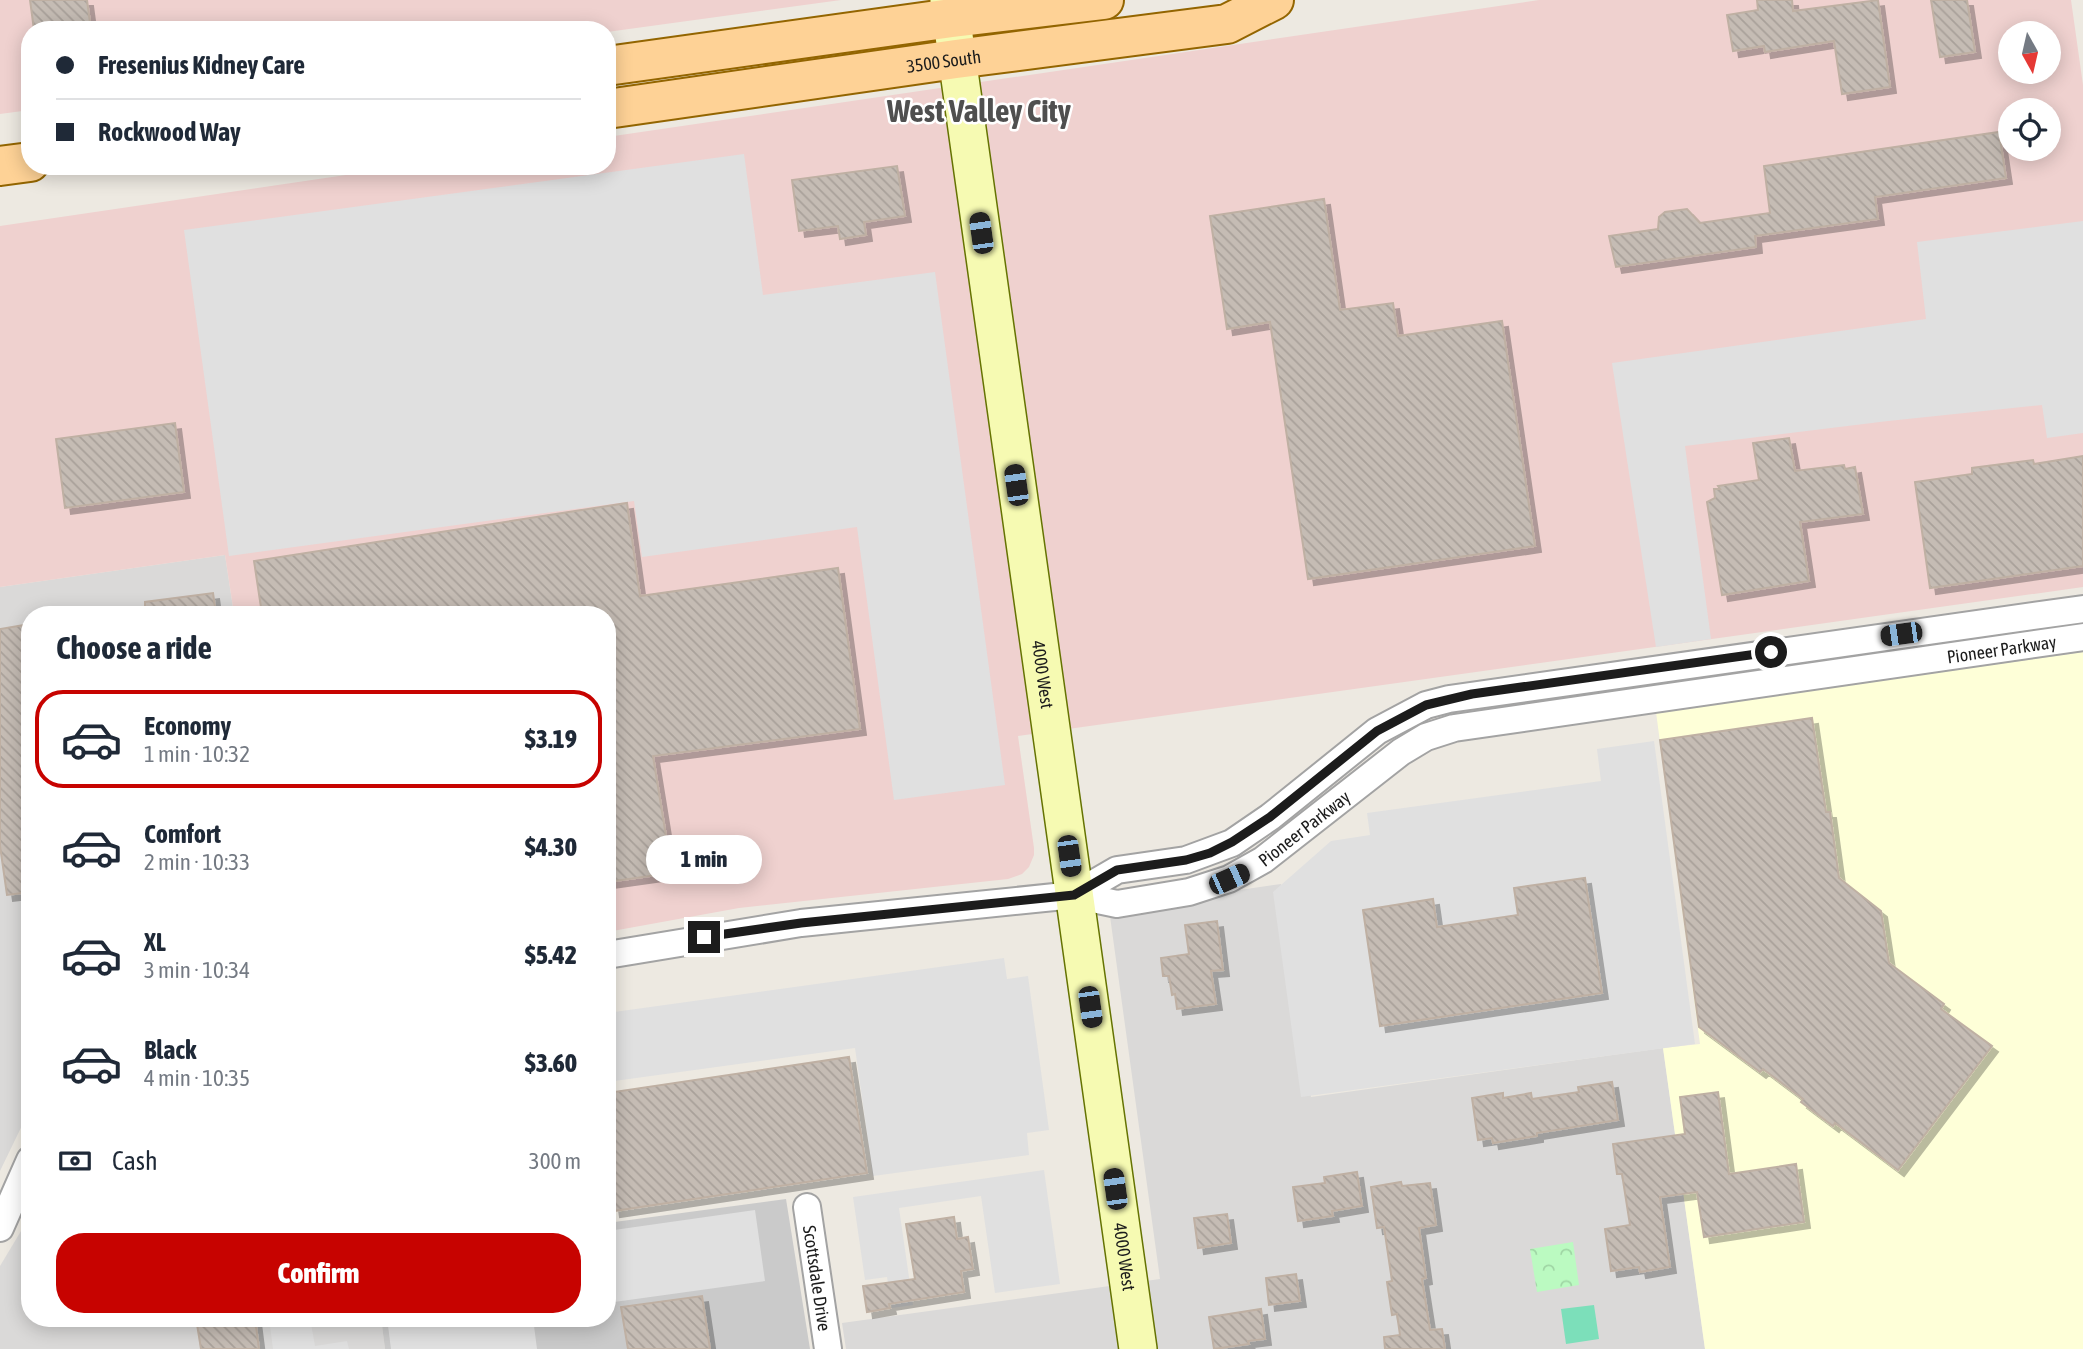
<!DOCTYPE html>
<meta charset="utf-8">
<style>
:root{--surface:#fff;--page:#f6f6f7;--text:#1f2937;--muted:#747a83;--line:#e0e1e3;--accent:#c70300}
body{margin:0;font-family:"Asap Condensed",sans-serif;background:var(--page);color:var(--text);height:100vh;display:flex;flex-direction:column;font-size:26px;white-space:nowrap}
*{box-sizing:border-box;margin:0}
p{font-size:23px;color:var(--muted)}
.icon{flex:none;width:38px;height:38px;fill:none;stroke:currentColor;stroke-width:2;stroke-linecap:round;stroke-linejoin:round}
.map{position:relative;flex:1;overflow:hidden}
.side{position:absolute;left:21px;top:606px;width:595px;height:721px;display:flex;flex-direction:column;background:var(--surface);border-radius:28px;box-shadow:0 4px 18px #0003}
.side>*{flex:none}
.top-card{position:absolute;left:21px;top:21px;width:595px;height:154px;border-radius:28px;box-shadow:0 4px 18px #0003;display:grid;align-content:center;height:154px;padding:0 35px;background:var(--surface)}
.needle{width:46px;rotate:172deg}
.buttons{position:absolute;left:1998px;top:21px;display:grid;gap:14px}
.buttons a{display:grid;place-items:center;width:63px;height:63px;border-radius:50%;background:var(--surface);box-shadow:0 4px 18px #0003;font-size:35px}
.end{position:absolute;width:32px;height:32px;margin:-16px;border:9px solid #1c1c1c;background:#fff;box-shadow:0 0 0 4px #fff}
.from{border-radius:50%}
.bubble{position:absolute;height:49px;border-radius:24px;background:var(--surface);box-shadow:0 4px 18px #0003;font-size:23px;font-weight:800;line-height:49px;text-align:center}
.car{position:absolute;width:21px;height:42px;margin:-21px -10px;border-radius:9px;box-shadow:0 0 5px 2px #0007;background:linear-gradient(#222 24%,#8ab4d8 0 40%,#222 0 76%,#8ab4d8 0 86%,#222 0)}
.top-card b{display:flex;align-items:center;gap:24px;height:66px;font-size:26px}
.top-card b+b{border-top:2px solid var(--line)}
.top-card i{width:18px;height:18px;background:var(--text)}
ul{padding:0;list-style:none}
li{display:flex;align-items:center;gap:21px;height:98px;margin:0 14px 10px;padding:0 21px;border:4px solid transparent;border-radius:28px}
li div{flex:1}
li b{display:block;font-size:26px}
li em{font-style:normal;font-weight:800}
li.on{border-color:var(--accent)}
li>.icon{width:63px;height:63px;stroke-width:1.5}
h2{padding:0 35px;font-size:32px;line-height:84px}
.pay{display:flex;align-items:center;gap:18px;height:77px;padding:0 35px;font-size:26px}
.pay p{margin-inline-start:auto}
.button{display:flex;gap:14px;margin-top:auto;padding:14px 35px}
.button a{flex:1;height:80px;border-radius:28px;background:var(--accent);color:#fff;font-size:28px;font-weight:800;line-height:80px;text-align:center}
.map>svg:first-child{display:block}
.residential{fill:#dad9d8}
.commercial{fill:#efd1cf;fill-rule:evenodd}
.education{fill:#feffd8}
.religious{fill:#cacaca}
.park{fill:url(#park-crowns)}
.pitch{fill:#7cdfba}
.parking{fill:#e0e0e0}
.building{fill:url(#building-back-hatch);stroke:#bfb0a3;stroke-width:2;filter:url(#shadow)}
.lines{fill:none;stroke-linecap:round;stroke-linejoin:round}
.street-casing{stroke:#a3a3a3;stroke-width:30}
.secondary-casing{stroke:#657302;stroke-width:40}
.primary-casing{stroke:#936500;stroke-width:42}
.street{stroke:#fff;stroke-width:26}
.secondary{stroke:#f6fab2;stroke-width:37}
.primary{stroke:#fed296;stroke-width:38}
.route{stroke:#1c1c1c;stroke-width:9}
.labels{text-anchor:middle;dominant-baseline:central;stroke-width:5;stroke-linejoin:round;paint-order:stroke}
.street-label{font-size:18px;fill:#1c1c1c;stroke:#fff}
.town-label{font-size:32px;font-weight:bold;fill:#4f4f4f;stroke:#fff}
</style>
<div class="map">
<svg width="2083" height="1349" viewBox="0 0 2083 1349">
<defs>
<pattern id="park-crowns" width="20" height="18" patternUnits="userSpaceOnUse" patternTransform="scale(1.75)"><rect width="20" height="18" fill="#bbfac1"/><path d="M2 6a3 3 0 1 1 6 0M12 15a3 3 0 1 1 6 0" fill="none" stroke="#a0d6a5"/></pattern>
<pattern id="building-back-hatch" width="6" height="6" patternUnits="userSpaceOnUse" patternTransform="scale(1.75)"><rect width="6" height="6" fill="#c5bcb4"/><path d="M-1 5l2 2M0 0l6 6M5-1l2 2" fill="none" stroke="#a9a19a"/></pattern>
<filter id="shadow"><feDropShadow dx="6" dy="6" stdDeviation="0" flood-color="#0004"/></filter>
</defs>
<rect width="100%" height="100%" fill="#ede9e1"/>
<!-- residential -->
<path class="residential" d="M225,555L234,614H30V1109L0,1171V587Z
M1281,884L1311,1097L1663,1048L1705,1349H846L842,1323L1160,1279L1109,909Z
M30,1216V1318H381L385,1349H0V1266Z"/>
<!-- commercial -->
<path class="commercial" d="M0,0H841L607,32V30H30V110L0,114Z
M1539,0H2071L2083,85V587L1018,736L1034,848V855L1029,867L1022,874L1008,879L739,908L607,932V614H234L225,555L0,587V226L407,166H607V137ZM2011,33H2049V72H2011ZM2011,110H2049V149H2011Z"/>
<!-- education -->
<path class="education" d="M2083,652V1349H1705L1663,1048L1700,1044L1656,712Z"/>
<!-- religious -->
<path class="religious" d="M786,1199L810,1349H385L381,1318H607V1223Z"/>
<!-- park -->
<path class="park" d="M1573,1242L1579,1285L1537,1292L1530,1249Z"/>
<!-- pitch -->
<path class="pitch" d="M1594,1305L1599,1339L1566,1344L1561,1309Z"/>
<!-- parking -->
<path class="parking" d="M744,154L763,295L935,272L1005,785L894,800L857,527L642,557L634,501L229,556L184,230Z
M2083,221V433L2047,438L2042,405L1888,421L1685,446L1711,639L1656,647L1612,363L1926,319L1917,242Z
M1654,741L1695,1044L1301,1097L1273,892L1331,841L1370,835L1367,813L1601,781L1597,749Z
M1004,958L1007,979L1028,976L1049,1130L1027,1133L1029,1155L873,1176L855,1048L607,1082V1013Z
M1044,1170L1060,1284L995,1293L981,1196L899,1208L913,1305L892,1308L887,1277L865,1280L853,1197Z
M755,1210L765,1281L607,1303V1231Z
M269,1318H310L315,1346L347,1341L349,1349H273Z
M387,1318H533L537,1349H391Z"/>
<!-- building -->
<path class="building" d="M30,0H87L91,30H34Z
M1757,0H1792L1793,11L1878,0L1890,87L1842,94L1834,41L1765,52L1764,46L1733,51L1727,15L1758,10Z
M1931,0H1967L1975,52L1940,57Z
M1999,132L2006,178L1875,197L1878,219L1755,236L1756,247L1616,267L1609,236L1658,229L1659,217L1665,212L1687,209L1700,223L1770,213L1764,166Z
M897,166L905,216L864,222L866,235L840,239L838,226L799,231L792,180Z
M1324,199L1340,310L1393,303L1398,336L1502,321L1535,546L1308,579L1270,322L1227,329L1210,216Z
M175,423L184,492L65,508L56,439Z
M1789,438L1795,471L1844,465L1845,469L1855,467L1863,514L1800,522L1809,581L1722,595L1707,502L1715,498L1714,489H1720L1718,486L1759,480L1753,443Z
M2083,456V566L1930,588L1915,482L1972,474V468L2033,460L2034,464Z
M627,503L640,596L838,568L860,729L653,756L672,873L607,882V614H262L254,561Z
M213,593L216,614H145V602Z
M30,624V892L7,895L0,846V629Z
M1812,718L1826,812H1830L1839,878L1881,911L1889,963L1944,1004L1941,1009L1992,1046L1898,1170L1835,1123L1833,1126L1801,1102L1803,1099L1763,1069L1760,1072L1699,1027L1660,740Z
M1585,878L1602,993L1380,1026L1363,910L1433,899L1437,927L1518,915L1514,888Z
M1217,921L1223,970L1211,971L1216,1004L1177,1009L1175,994L1172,995L1169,976H1163L1161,958L1189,954L1185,925Z
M849,1057L867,1173L614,1211L607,1162V1093Z
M1612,1082L1618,1120L1537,1133V1136L1493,1143L1492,1138L1478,1140L1472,1098L1503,1093V1098L1531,1093L1532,1099L1579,1092L1578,1087Z
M1718,1092L1729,1174L1796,1164L1804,1222L1704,1237L1697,1192L1660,1197L1670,1267L1640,1272L1639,1267L1611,1271L1605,1229L1630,1225L1622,1174H1617L1613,1144L1685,1134L1680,1097Z
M1357,1172L1362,1206L1332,1211L1333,1216L1298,1221L1293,1187L1325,1183L1324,1177Z
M1401,1182L1402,1186L1430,1183L1436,1225L1419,1228L1426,1278L1422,1279L1430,1330L1442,1329L1445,1349H1385L1384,1337L1400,1335L1397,1314L1392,1315L1387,1282L1392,1281L1384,1227L1377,1228L1371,1187Z
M1227,1214L1231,1243L1198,1248L1194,1218Z
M954,1217L957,1239L968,1237L973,1269L961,1271L964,1292L889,1304L890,1308L867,1312L863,1286L915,1279L906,1224Z
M1296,1274L1300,1301L1269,1305L1266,1278Z
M702,1296L710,1349H628L621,1307Z
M1261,1309L1265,1339L1248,1341L1249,1344L1214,1349L1209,1317Z
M196,1318H255L259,1349H201Z"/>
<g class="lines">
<defs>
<g id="street">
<path d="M1074,895L1117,870L1186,860L1232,843L1270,817L1377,731L1426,705L1449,699L2083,609"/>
<path id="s1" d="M607,955L801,923L1074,895L1117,904L1189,892L1229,879L1263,860L1401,752L1426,737L1454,728L2083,637"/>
<path id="s2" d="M807,1207L828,1349"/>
<path d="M0,1228L30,1160"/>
</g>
<g id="secondary">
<path id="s3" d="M949,0L1138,1349"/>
</g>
<g id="primary">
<path d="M607,66L952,18L1104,0"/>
<path id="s4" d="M607,109L956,59L1227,24L1274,0"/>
<path d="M0,166L30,162"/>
</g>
</defs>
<!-- street casing -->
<use href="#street" class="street-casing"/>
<!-- secondary casing -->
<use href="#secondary" class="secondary-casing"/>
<!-- primary casing -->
<use href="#primary" class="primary-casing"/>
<!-- street -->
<use href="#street" class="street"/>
<!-- secondary -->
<use href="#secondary" class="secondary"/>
<!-- primary -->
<use href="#primary" class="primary"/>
</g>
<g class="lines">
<!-- route -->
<path class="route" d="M704,937L801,923L1074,895L1117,870L1186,860L1210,853L1232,842L1270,817L1377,731L1426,705L1472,694L1771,652"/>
</g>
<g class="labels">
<!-- street labels -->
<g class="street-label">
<text stroke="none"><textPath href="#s4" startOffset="340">3500 South</textPath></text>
<text stroke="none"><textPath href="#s1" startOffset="1456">Pioneer Parkway</textPath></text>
<text stroke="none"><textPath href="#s3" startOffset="681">4000 West</textPath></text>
<text stroke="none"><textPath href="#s1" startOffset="721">Pioneer Parkway</textPath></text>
<text stroke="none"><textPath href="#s3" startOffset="1269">4000 West</textPath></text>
<text stroke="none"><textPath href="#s2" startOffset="72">Scottsdale Drive</textPath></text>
</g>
<!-- town labels -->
<g class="town-label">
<text x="979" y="110">West Valley City</text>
</g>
</g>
</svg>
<div class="buttons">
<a><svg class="needle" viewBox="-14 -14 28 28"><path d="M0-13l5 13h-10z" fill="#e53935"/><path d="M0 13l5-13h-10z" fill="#747a83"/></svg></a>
<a><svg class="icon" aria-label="locate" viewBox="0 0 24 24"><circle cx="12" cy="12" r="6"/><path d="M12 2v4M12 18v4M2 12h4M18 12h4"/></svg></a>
</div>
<i class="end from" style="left:1771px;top:652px"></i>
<i class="end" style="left:704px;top:937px"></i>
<div class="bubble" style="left:646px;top:835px;width:116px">1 min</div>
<i class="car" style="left:981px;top:233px;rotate:352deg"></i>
<i class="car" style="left:1016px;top:485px;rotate:352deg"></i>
<i class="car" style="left:1901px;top:634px;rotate:262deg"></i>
<i class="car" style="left:1069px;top:856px;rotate:172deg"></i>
<i class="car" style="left:1229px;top:879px;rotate:66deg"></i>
<i class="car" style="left:1090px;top:1007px;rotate:172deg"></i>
<i class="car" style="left:1115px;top:1189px;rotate:352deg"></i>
<div class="top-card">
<b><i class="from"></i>Fresenius Kidney Care</b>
<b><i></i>Rockwood Way</b>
</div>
<section class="side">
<h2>Choose a ride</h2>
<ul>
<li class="on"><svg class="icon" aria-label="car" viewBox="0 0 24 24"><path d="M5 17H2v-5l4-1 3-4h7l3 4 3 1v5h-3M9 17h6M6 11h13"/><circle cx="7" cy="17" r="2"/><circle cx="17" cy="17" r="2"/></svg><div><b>Economy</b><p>1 min · 10:32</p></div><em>$3.19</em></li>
<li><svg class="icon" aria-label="car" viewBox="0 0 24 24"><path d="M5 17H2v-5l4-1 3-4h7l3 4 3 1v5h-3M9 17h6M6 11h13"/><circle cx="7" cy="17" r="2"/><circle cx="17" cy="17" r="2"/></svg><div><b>Comfort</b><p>2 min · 10:33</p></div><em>$4.30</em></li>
<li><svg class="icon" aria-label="car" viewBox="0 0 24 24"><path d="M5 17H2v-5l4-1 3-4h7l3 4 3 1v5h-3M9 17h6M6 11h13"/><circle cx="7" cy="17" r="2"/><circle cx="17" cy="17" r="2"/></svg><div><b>XL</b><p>3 min · 10:34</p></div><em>$5.42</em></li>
<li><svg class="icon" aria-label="car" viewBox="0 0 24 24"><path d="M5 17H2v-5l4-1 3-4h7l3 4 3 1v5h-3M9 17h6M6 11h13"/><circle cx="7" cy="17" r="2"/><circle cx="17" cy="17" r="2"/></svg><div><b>Black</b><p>4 min · 10:35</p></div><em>$3.60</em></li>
</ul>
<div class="pay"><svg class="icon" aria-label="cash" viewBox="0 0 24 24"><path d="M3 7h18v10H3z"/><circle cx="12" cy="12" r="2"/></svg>Cash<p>300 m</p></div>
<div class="button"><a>Confirm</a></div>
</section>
</div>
